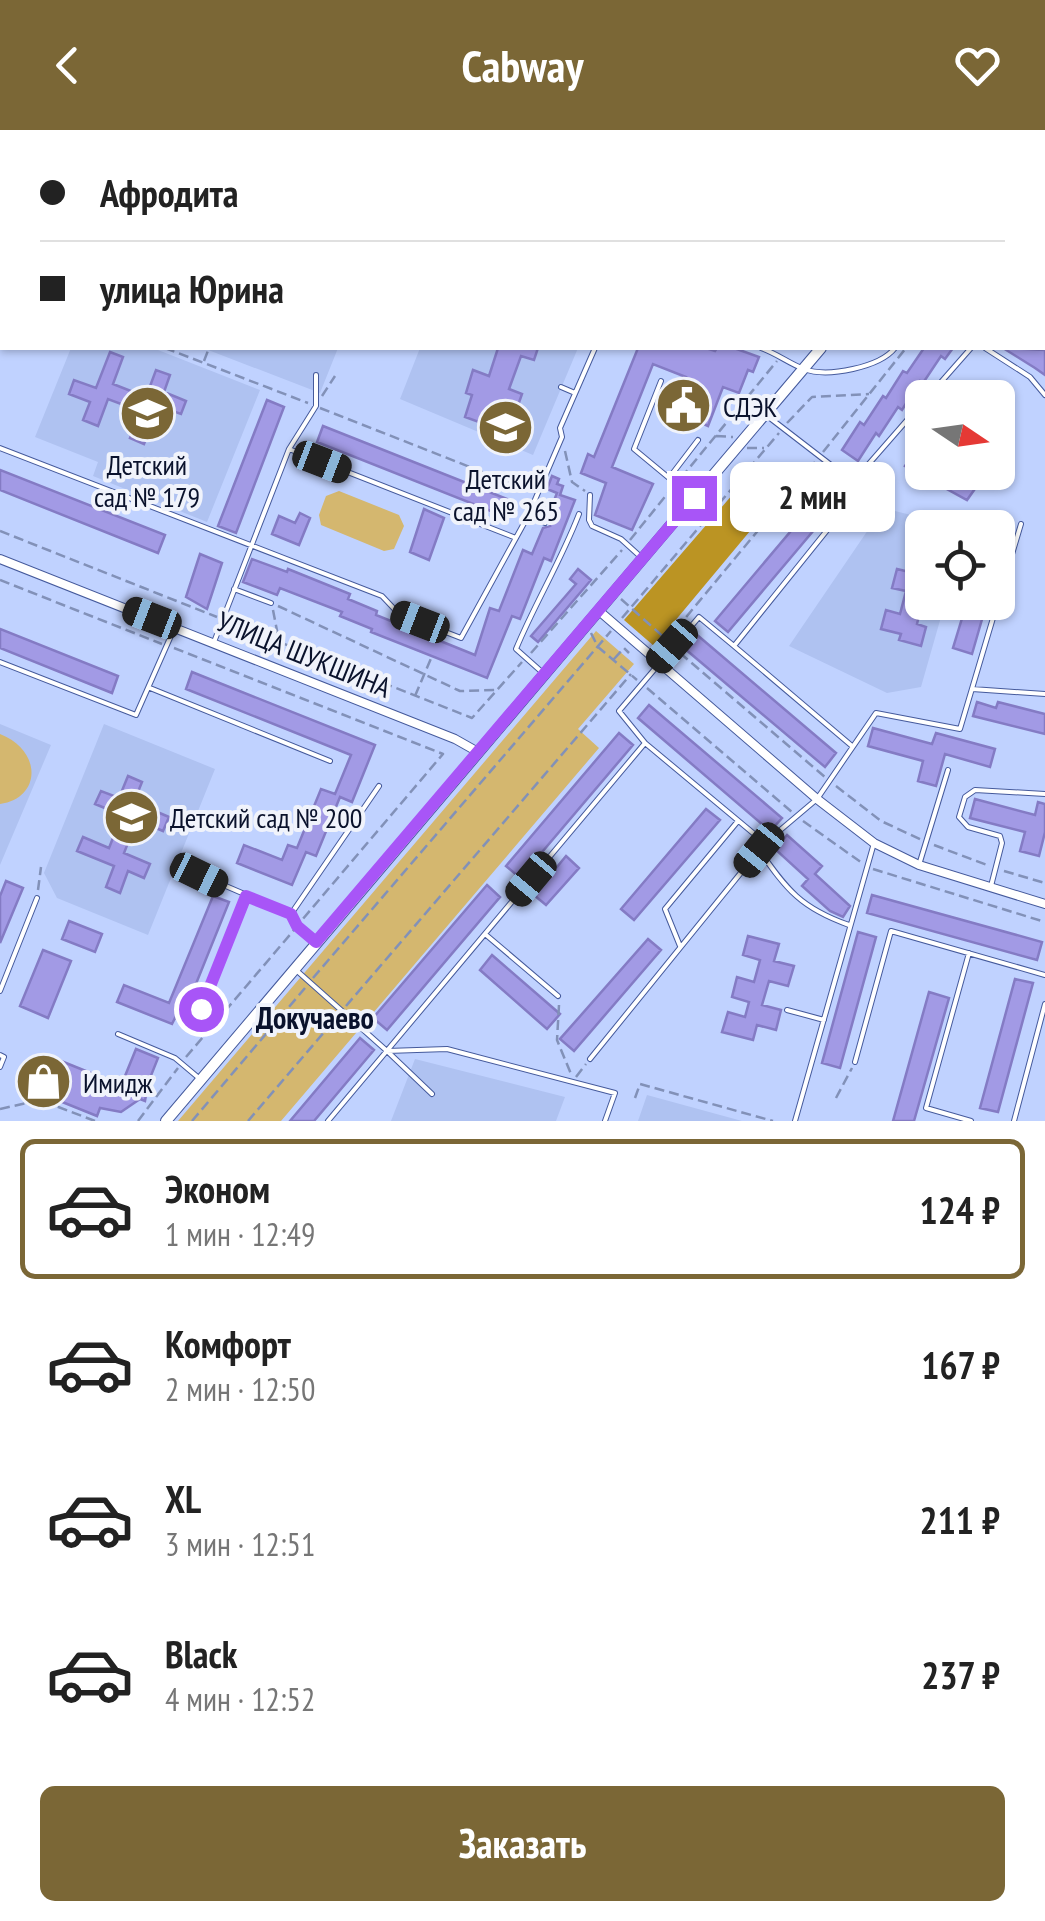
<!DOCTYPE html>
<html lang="ru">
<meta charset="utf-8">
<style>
:root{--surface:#fff;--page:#f2f2f2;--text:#222;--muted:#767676;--line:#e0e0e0;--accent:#7b6736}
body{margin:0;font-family:"PT Sans Narrow",sans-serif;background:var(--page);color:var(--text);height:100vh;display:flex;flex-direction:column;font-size:38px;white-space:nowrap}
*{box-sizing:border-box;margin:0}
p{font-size:32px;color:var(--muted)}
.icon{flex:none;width:55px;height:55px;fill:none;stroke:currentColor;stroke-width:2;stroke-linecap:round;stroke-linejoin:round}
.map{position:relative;height:991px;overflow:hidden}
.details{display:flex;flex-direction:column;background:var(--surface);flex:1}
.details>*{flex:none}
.guide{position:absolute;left:0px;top:0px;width:1045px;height:220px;box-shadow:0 2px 8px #0004;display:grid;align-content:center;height:220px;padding:0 40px;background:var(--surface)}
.needle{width:65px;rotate:103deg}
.tools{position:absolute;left:905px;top:250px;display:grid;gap:20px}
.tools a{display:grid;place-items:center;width:110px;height:110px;border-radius:15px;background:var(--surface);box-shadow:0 2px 8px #0004;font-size:50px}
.end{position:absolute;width:45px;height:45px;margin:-22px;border:12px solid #a855f7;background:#fff;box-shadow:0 0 0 5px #fff}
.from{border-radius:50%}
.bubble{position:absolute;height:70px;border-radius:15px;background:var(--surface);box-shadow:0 2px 8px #0004;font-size:32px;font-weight:700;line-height:70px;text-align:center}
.car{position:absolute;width:30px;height:60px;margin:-30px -15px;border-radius:12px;box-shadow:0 0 8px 2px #0007;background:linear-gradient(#222 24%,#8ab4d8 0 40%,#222 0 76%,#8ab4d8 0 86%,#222 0)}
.guide b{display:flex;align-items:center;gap:35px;height:95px;font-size:38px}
.guide b+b{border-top:2px solid var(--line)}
.guide i{width:25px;height:25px;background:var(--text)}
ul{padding:18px 0 0;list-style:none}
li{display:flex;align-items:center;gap:30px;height:140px;margin:0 20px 15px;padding:0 20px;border:5px solid transparent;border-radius:15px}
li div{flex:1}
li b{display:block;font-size:38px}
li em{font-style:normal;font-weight:700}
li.current{border-color:var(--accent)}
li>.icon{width:90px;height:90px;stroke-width:1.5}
.cta{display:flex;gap:20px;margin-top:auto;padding:20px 40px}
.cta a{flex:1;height:115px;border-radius:15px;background:var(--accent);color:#fff;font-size:40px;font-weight:700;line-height:115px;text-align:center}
header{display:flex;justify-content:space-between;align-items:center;height:130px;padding:0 40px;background:var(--accent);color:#fff;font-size:45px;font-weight:700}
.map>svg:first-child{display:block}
.built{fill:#afc2f1}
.green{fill:#d4b76f}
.forest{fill:#bb9423}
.building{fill:#a29ae5;stroke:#847bc4;stroke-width:2.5}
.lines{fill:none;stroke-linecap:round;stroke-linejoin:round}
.service-casing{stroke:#455a9c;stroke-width:6}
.minor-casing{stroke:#455a9c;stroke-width:10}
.tertiary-casing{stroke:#455a9c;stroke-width:12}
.path{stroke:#8291b8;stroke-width:2.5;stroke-dasharray:10 5;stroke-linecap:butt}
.service{stroke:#fff;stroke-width:4}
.minor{stroke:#fff;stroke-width:8}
.tertiary{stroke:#fff;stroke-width:10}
.route{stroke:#a855f7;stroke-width:12}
.labels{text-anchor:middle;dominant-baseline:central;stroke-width:8;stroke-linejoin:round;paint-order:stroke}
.poi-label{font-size:28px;fill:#0a122c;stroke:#f0f3fb;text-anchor:start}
.street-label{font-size:28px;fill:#0a122c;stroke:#f0f3fb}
.neighbourhood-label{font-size:30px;font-weight:bold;fill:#0a122c;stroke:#f0f3fb}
</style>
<header><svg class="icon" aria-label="back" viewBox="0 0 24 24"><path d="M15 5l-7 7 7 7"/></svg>Cabway<svg class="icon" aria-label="heart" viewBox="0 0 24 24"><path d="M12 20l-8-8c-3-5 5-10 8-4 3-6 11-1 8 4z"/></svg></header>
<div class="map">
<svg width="1045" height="991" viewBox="0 0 1045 991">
<rect width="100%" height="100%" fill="#c0d2ff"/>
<!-- built -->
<path class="built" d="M71,218H153L260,260L207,392L93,346L98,332L35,307Z
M203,218H338L320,263Z
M420,218H578L533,325L400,269Z
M883,378L959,397L922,398V472L945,473L921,557L887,563L789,516Z
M0,594L51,615L0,735Z
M104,594L215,639L148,805L57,768L44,743Z
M415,929L565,967L556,991H391Z
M647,965L742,991H638Z"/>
<!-- green -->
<path class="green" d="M339,361L399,385L404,396L394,419L384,421L321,395L319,385L326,366Z
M596,501L634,534L578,599L599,618L281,991H178Z
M0,604C42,620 42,668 0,674Z"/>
<!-- forest -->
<path class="forest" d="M789,332L800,341L654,516L624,490L759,334L775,347Z"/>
<!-- building -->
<path class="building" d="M498,218H538L534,230L521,226L509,259L522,264L515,284L494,277L487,295L465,287L472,265L466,263L473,240L489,246Z
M638,218H706L715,221L717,218H734L759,227L753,242L748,240L739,263L723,257L708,296L697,291L698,288L674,279L686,247L653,234L612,337L653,354L632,400L595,385L606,353L581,343L588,324L594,327Z
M924,218H953L945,229L941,226L923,253L920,251L902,280L898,277L879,306L876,303L858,331L842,320L860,292L864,295L883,266L886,268L903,241L907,243Z
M1003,218L1045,220V245L1035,238Z
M110,222L123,227L113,254L146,267L156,240L170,245L164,262L186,271L181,284L158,276L144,314L130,308L140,281L108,269L98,296L83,290L90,272L69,264L74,250L96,258Z
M267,270L284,277L236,403L218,396Z
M323,296L507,369L501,385L317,312Z
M922,310V325L917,334L922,337V342L938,347L941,342H953L967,352L974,342L984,346L967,370L905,336Z
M0,340L165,405L158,423L0,360Z
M552,346L559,349L557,354L563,356L560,365L575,370L551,431L544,428L520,489L512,486L487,548L371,502L372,499L340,486L342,482L280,458L277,465L243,452L252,429L287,442L288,439L350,464L348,469L377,481L376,485L475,525L490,478L499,481L523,420L532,424L543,398L550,396L547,388L557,363L547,359Z
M828,357L841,368L728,502L715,491Z
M424,379L444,388L429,430L410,422Z
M300,383L310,388L299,415L272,404L279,386L295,393Z
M200,424L222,433L207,479L186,467Z
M578,439L591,450L538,512L531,506L576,454L570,449Z
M897,439L922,445V473L917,494L926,497L921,516L899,510L901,504L881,499L886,480L900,484L906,461L892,458Z
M967,472H987L972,524L953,518Z
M0,499L118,546L112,563L0,518Z
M696,504L836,623L825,637L684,518Z
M192,542L375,615L352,672L340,667L316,726L306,722L292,755L237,733L244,715L282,730L288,715L297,718L321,659L335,664L351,625L186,559Z
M977,572L996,578L998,572L1045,584V604L973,586Z
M649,575L782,688L772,699L770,701L638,588Z
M873,598L932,614L936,603L995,619L990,637L945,624L936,656L918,651L923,631L868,616Z
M619,603L633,615L520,748L506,736Z
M128,646L142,652L134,672L169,687L163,701L137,690L124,723L150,734L144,748L128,741L120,763L106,757L114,736L77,721L83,707L109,718L122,685L95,674L101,661L119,668Z
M975,669L1035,685L1038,672L1045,674V702L1039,726L1020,721L1025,702L970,688Z
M706,679L720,690L634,790L621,779Z
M787,705L822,736L815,744L850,776L843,787L830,781L802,756L808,749L775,719Z
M566,726L579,738L546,775L534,765Z
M6,751L23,758L0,813V766Z
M487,755L500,767L387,900L373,888Z
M872,765L1042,812L1037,830L867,783Z
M213,766L229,772L181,891L175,888L172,894L117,872L124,855L169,873Z
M69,791L102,804L95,822L62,809Z
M858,802L876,807L840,938L822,933Z
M748,806L779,814L774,831L794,836L788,856L769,851L762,875L781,880L776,900L757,895L753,910L722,902L728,882L745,887L749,872L732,867L737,847L754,852L760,830L743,825Z
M648,809L661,820L574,921L560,909Z
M43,820L71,831L48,888L20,876Z
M492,825L560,884L547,899L480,840Z
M1015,849L1033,853L998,982L980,978Z
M929,862L949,868L914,991H893Z
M360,908L374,920L314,991H290Z
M136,919L158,928L148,953L145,971L140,969L121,982L100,978L97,986L30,959L40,934L52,939L56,929L118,954L125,946Z"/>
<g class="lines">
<defs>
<path id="service" d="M245,0L252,2
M635,0L642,2
M394,2L395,0
M650,2L651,0
M754,2L756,0
M857,2L858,0
M860,2L863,0
M0,202L2,196
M761,218C776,223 790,234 804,239C828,248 880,237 895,218
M985,218L1030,247L1045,265
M661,251L634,319L669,348
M561,257L575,263
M927,268L971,218
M766,285L853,352L922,273
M0,318L382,466L399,484L461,508L528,386L562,307L560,298L595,218
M289,319L516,408
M590,365L589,390L592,396L621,409L642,428
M694,368L669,348L698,310
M528,386L545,393
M234,459L271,473
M214,512L289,319L316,276V245
M734,516L852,616
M0,532L136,585L174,499
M543,543L516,519C535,473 561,431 579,384
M150,558L330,631
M972,559L1045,564
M645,613L765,713L817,669L876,583L960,599L1021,394
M759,720C787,760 801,778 849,795
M177,735L291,784L297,796L316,812
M919,735L948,640
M991,756L1002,713L1000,706L968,697L959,687L965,667L975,660L1045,664
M291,784L379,656
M485,804L558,866
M680,816L665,779L738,691
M969,823L926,978L971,991
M296,840L387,921L447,919L615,963L605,991
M0,861L37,768
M201,879L246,767
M787,880L824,890
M118,904L175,928L200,949
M387,921L432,964
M0,925L4,927L0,937
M590,929L765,713
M855,932L891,801L1045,845
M328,991L645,613L619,581L699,487L734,516L861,358L853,352
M795,991L874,713
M1014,991L1045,874"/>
<path id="minor" d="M975,2L976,0
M0,429L455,609L478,622
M598,480L817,669L874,713L919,735L1045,774"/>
<path id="tertiary" d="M844,0L849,2
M1042,77L1045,78
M166,991L821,218"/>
</defs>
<!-- service casing -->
<use href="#service" class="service-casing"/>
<!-- minor casing -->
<use href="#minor" class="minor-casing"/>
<!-- tertiary casing -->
<use href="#tertiary" class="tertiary-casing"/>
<!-- path -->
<path class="path" d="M783,0L788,2
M0,154L2,155
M165,218L308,273
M204,231L209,218
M322,266L335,246
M320,278L531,361
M787,293L812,267L869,264
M716,306L733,307
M747,318H764
M565,321L572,352L585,361
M823,322L906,218
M681,348L777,231
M0,401L217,487
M630,410L672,358
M0,450L162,514
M621,469L667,510
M278,476L460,561L496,560
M273,480L279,511
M622,488L779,303
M229,492L472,588L522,532
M591,503L598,517L637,550
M667,510L815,332
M174,518L443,624L302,790
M531,523L622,420
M680,523L826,648
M614,529L624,518L629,523
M647,558L793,683
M415,566L432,526
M836,656L881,691L922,710
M803,691L862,733
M934,715L987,735
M873,739L1045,792
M1004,741L1045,753
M38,760L41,737
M313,848L611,501
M559,875L557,910L571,944
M346,876L631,544
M186,927L294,800
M576,947L586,934
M635,968L640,954L773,991
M836,968L852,938
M0,979L40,970L95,991
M138,991L178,938
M192,991L305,858
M248,991L338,886"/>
<!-- service -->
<use href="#service" class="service"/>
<!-- minor -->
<use href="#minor" class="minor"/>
<!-- tertiary -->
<use href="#tertiary" class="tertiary"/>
</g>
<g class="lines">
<!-- route -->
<path class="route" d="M201,879L246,766L291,784L297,796L316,812L694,368"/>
</g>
<!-- icons -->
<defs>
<symbol id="civic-disc" viewBox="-11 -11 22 22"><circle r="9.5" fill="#7b6736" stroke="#f0f3fb"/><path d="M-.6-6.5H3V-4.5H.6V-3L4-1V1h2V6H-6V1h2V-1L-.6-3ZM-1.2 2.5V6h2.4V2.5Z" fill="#fff"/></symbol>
<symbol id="school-disc" viewBox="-11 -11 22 22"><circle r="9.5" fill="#7b6736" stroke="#f0f3fb"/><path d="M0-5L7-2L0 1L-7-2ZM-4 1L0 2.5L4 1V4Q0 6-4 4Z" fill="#fff"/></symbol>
<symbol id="shop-disc" viewBox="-11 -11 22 22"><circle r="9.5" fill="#7b6736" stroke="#f0f3fb"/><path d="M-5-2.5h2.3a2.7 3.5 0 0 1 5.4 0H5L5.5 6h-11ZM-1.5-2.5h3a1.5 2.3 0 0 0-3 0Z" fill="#fff"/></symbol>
</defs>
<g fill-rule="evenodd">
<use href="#civic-disc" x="652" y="244" width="63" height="63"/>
<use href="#school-disc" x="116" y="252" width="63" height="63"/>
<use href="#school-disc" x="474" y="266" width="63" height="63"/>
<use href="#school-disc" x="100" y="656" width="63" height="63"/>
<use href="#shop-disc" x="12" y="920" width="63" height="63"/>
</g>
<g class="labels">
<!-- poi labels -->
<g class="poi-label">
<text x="723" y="276">СДЭК</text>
<text x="147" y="334" text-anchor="middle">Детский<tspan x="147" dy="32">сад № 179</tspan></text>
<text x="506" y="348" text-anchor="middle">Детский<tspan x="506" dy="32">сад № 265</tspan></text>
<text x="170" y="687">Детский сад № 200</text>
<text x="83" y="952">Имидж</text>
</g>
<!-- street labels -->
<g class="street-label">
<text transform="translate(304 524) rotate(22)">УЛИЦА ШУКШИНА</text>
</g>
<!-- neighbourhood labels -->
<g class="neighbourhood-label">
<text x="315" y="887">Докучаево</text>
</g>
</g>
</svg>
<div class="tools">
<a><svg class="needle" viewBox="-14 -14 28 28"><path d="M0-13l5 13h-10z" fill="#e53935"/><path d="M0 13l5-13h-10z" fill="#767676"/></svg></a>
<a><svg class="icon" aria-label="locate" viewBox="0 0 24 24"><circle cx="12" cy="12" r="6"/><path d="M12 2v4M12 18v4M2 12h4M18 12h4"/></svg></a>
</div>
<i class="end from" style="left:201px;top:879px"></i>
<i class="end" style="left:694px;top:368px"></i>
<div class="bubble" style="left:730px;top:332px;width:165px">2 мин</div>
<i class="car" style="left:322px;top:332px;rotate:111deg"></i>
<i class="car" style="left:152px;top:488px;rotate:291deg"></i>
<i class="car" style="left:420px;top:492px;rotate:291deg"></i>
<i class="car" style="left:672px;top:516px;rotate:221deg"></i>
<i class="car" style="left:759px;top:720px;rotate:219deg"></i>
<i class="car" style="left:199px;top:745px;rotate:116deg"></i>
<i class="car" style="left:531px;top:749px;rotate:220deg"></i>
<div class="guide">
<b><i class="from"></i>Афродита</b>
<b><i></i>улица Юрина</b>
</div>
</div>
<section class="details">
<ul>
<li class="current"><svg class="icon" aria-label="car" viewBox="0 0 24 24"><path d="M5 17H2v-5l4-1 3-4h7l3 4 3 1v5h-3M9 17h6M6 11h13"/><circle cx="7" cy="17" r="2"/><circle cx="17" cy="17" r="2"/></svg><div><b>Эконом</b><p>1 мин · 12:49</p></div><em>124 ₽</em></li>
<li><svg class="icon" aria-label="car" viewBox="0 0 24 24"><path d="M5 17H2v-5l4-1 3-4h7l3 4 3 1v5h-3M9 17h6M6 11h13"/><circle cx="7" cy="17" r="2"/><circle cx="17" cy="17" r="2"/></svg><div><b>Комфорт</b><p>2 мин · 12:50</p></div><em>167 ₽</em></li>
<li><svg class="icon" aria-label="car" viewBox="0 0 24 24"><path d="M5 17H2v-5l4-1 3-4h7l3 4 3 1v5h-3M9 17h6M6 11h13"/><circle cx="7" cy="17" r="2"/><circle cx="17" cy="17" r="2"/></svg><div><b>XL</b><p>3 мин · 12:51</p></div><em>211 ₽</em></li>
<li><svg class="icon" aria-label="car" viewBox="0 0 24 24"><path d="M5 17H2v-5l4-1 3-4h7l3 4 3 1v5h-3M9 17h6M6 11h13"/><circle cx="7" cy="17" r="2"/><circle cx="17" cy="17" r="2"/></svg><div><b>Black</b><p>4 мин · 12:52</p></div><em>237 ₽</em></li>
</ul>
<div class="cta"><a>Заказать</a></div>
</section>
